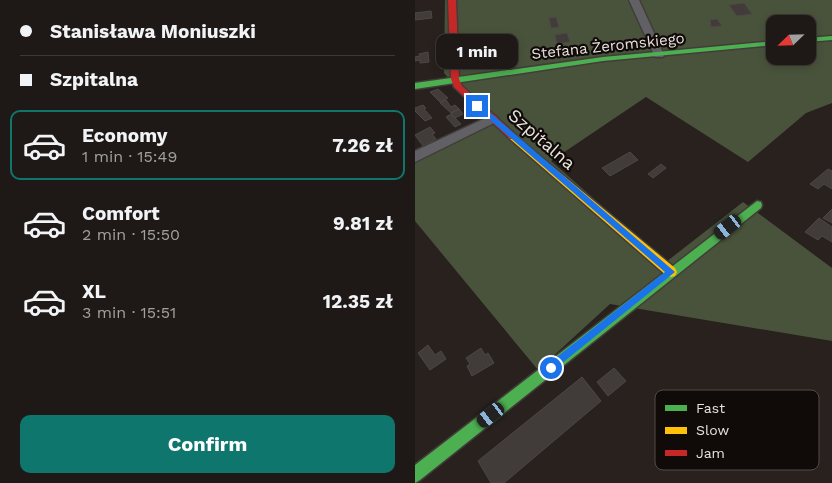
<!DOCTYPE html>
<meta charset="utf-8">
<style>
:root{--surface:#1e1916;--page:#2b2623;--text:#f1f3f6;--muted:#a1a0a1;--line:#3c3835;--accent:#0f766e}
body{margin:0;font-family:"Work Sans",sans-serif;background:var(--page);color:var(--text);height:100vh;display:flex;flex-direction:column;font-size:19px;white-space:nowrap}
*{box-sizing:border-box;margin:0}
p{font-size:16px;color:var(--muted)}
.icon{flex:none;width:28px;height:28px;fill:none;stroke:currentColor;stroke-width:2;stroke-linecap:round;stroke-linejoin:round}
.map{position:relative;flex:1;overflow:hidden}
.details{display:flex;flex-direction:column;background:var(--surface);width:415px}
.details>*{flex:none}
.guide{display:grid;align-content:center;height:110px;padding:0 20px;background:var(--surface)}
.needle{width:32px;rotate:247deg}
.controls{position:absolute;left:351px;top:15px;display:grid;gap:10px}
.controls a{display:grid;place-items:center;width:50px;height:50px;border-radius:10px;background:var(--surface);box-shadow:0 2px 8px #0003,0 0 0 1px var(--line);font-size:25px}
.end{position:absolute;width:22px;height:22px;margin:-11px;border:6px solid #1a73e8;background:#fff;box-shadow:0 0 0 2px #fff}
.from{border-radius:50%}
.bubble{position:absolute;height:35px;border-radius:10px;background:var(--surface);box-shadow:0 2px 8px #0003,0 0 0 1px var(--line);font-size:16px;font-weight:700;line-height:35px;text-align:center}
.car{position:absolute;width:15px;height:30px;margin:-15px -8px;border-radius:6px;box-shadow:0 0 4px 1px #0007;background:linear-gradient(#222 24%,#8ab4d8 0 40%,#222 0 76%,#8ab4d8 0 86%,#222 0)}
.guide b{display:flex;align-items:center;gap:18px;height:48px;font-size:19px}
.guide b+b{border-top:1px solid var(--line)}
.guide i{width:12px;height:12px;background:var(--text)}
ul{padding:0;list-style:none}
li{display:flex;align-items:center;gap:15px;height:70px;margin:0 10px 8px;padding:0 10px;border:2px solid transparent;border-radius:10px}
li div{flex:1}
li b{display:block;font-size:19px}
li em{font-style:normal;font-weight:700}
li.current{border-color:var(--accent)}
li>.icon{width:45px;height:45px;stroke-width:1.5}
.action{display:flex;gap:10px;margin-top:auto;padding:10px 20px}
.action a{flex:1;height:58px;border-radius:10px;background:var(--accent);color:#fff;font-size:20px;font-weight:700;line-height:58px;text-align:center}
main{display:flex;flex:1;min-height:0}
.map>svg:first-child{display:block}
.forest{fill:#49533b;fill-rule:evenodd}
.building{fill:#413b39;stroke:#4d4845}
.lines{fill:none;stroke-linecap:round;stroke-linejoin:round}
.street-casing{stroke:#423d3a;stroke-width:3}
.fast-casing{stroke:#423d3a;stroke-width:3}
.slow-casing{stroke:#423d3a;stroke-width:3}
.jam-casing{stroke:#423d3a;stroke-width:3}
.street{fill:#616165;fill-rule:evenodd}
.fast{fill:#4caf50;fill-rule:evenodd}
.slow{fill:#ffc107;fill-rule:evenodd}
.jam{fill:#c62828;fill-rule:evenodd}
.route{fill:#1a73e8}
.labels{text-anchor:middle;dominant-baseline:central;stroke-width:4.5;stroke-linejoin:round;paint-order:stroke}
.far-street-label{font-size:15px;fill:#e8e1dd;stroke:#100b09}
.street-label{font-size:18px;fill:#e8e1dd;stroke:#100b09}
.key{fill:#100b09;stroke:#514b49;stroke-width:1}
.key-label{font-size:14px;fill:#e8e1dd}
</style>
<main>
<section class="details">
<div class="guide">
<b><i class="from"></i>Stanisława Moniuszki</b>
<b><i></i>Szpitalna</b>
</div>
<ul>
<li class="current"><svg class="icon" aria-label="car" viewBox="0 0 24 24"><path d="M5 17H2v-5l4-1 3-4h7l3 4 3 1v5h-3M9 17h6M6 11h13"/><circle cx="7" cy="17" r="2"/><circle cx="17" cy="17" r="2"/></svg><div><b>Economy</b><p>1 min · 15:49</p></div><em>7.26 zł</em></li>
<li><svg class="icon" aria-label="car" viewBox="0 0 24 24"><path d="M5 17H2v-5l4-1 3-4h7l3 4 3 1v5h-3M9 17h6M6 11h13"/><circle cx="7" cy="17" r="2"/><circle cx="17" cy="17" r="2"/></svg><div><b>Comfort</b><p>2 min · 15:50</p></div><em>9.81 zł</em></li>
<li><svg class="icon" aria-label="car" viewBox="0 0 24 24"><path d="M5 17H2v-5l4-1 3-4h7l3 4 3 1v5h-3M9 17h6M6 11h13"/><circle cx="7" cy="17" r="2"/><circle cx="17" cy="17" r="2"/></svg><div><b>XL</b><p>3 min · 15:51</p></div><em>12.35 zł</em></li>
</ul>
<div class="action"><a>Confirm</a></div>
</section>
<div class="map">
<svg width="417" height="483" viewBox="0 0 417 483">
<rect width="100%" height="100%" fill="#28211e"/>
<!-- forest -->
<path class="forest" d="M30,0H417V103L391,113L333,162L231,97L136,161L251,262L328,202L417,268V341L195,304L123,370L0,221V160L73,123L29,73ZM360,24H392V56H360Z"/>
<!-- building -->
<path class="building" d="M329,3L337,14L322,16L314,5Z
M16,11L17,18L0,20V13Z
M141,17L144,27L136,28L134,18Z
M302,19L307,26L296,27L295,20Z
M152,33L155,42L142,44L140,35Z
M264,37L268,45L249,46L246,39Z
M230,42L232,47L218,49L216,43Z
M13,52L14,62L5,63V60L0,61V57L5,56L4,54Z
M23,89L33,98L25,102L15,92Z
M31,100L36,107L40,105L44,109L36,113L25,103Z
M8,105L11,108L9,109L17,118L10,121L0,111V108Z
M44,109L48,114L40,118L36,113Z
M36,114L46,124L40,127L31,117Z
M15,127L20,133L17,134L21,139L8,146L0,135Z
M215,152L223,160L195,176L187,168Z
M246,164L251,168L238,178L233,174Z
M413,169L417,171V189L409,184L403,189L395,184Z
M417,209V223L408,218Z
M404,218L417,227V242L407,236L403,240L390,232Z
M13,345L20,355L26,351L31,359L15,370L3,353Z
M66,348L70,355L73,353L79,363L57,376L52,366L55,364L51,358Z
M199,368L211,381L193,396L182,382Z
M167,377L186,401L89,483H76L63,461Z"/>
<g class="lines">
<defs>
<path id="street" d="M214,0H224L249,55L248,57H240L239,55Z
M77,115L81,116L83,119L81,122L0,162V151Z"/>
<path id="fast" d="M417,36V40L392,42V38Z
M360,41V45L188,61L0,89V83L188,57Z
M342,201L346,202L347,205L346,208L5,480L0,483V465Z"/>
<path id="slow" d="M98,134L260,268L262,272L260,276L256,277L252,276L95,139L93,137Z"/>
<path id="jam" d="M33,0H41L44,79L47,86L101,135V139H95L39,87L36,79Z"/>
</defs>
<!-- street casing -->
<use href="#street" class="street-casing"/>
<!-- fast casing -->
<use href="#fast" class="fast-casing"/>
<!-- slow casing -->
<use href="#slow" class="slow-casing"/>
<!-- jam casing -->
<use href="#jam" class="jam-casing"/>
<!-- street -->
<use href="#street" class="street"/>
<!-- fast -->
<use href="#fast" class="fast"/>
<!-- slow -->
<use href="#slow" class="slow"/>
<!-- jam -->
<use href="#jam" class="jam"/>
</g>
<!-- route -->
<path class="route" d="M60,104H65L260,272L136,372L131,368L133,364L250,272L60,107Z"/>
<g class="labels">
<!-- far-street labels -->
<g class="far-street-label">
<text transform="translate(193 46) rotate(-6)">Stefana Żeromskiego</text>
</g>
<!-- street labels -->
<g class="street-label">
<text transform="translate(127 139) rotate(41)">Szpitalna</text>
</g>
</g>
<!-- legend -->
<rect x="240" y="390" width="164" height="80" rx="8" class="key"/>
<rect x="250" y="405" width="22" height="6" fill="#4caf50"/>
<rect x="250" y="427" width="22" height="7" fill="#ffc107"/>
<rect x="250" y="450" width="22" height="6" fill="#c62828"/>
<g class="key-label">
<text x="281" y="413">Fast</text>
<text x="281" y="435">Slow</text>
<text x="281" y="458">Jam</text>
</g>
</svg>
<div class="controls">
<a><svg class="needle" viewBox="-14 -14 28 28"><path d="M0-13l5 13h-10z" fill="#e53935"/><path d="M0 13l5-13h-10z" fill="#a1a0a1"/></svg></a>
</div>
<i class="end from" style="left:136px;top:368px"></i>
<i class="end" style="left:62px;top:106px"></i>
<div class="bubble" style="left:21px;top:34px;width:82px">1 min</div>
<i class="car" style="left:313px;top:227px;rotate:232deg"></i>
<i class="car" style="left:76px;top:415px;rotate:232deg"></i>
</div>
</main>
